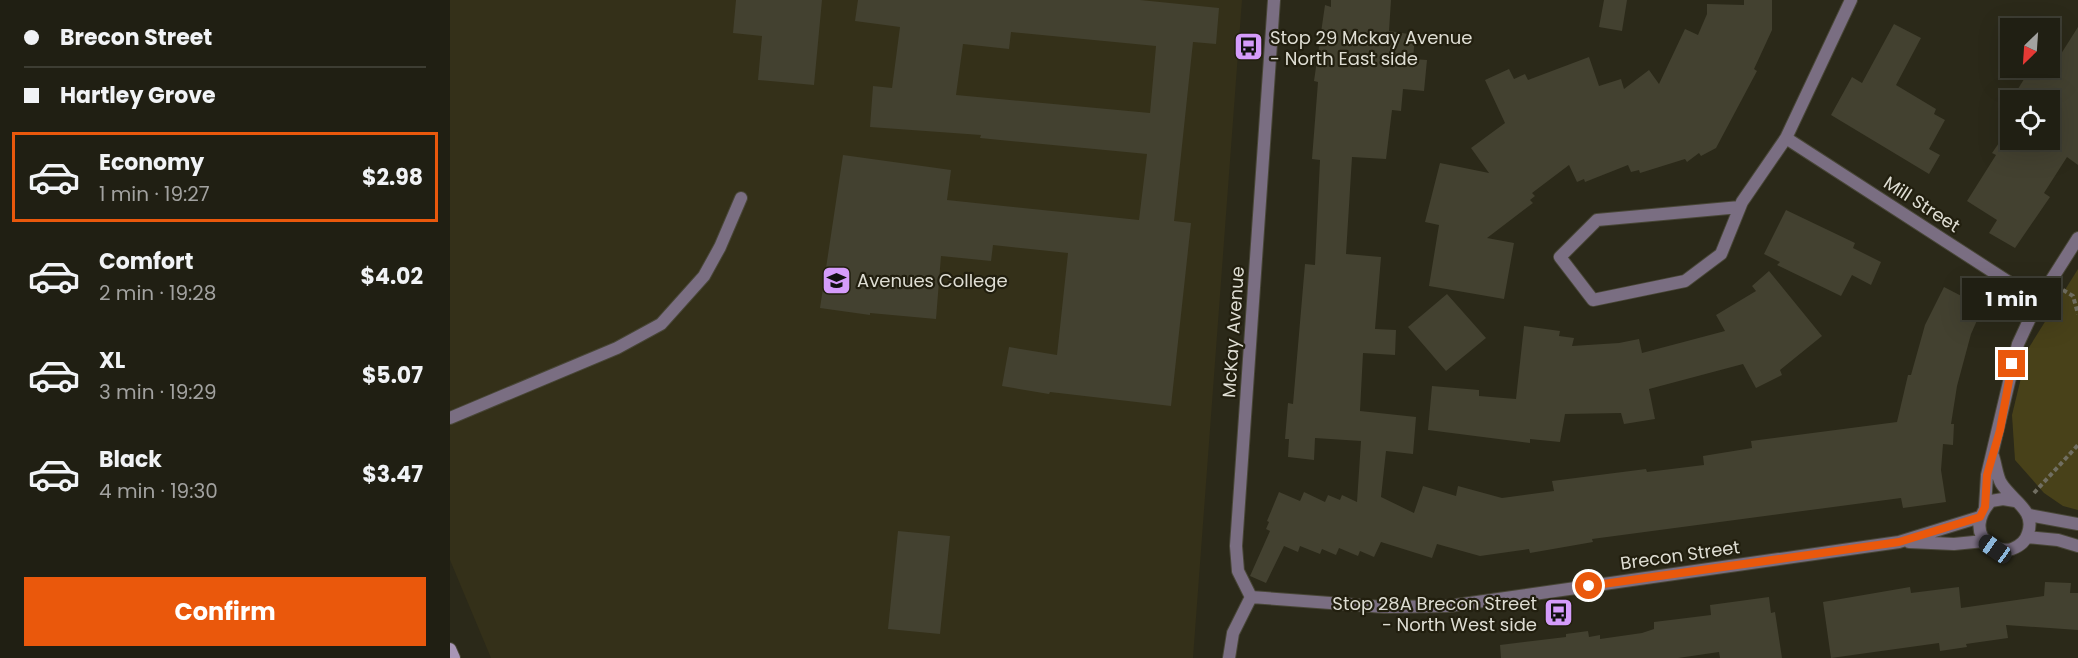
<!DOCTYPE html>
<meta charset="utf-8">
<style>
:root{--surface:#201f13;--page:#2d2c21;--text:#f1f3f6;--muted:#a2a2a0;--line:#3d3d33;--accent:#ea580c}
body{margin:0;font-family:Poppins,sans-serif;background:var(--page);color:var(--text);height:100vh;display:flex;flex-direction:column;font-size:22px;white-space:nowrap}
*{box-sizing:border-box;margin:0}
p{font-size:20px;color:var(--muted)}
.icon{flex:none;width:33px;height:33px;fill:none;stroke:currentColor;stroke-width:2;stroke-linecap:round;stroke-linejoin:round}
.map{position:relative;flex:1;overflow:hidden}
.sheet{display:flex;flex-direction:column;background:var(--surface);width:450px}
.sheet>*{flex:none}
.banner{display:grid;align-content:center;height:132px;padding:0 24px;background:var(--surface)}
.needle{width:39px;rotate:205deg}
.controls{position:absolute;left:1550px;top:18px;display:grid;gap:12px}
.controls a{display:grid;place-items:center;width:60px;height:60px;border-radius:0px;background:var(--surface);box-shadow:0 6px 24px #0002,0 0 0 2px var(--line);font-size:30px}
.end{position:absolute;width:27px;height:27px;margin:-14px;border:8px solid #ea580c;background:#fff;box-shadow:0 0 0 3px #fff}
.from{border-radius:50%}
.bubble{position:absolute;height:42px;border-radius:0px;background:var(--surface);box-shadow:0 6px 24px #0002,0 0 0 2px var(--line);font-size:20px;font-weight:700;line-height:42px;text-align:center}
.car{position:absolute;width:18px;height:36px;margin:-18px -9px;border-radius:8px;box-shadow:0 0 4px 2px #0007;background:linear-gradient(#222 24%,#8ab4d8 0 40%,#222 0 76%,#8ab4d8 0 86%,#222 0)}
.banner b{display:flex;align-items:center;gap:21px;height:57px;font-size:22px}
.banner b+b{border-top:2px solid var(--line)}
.banner i{width:15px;height:15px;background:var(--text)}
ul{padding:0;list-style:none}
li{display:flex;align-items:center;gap:18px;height:90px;margin:0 12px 9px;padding:0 12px;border:3px solid transparent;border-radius:0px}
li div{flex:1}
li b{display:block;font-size:22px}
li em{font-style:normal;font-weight:700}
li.active{border-color:var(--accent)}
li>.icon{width:54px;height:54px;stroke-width:1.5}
.primary-button{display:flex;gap:12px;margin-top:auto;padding:12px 24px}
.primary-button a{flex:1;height:69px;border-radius:0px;background:var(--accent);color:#fff;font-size:24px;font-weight:700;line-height:69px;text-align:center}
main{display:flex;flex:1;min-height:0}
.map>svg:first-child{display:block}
.built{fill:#343019}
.green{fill:#484119}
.building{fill:#434130;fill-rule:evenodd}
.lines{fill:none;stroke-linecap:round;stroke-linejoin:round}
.lane-casing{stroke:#484637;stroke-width:14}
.street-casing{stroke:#484637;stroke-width:14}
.secondary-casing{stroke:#484637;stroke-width:14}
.path{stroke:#706e61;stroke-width:4;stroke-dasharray:4.5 3;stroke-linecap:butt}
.lane{stroke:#7a6e82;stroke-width:12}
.street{stroke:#7a6e82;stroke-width:12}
.secondary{stroke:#a896b6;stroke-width:12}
.route{stroke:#ea580c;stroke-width:8}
.labels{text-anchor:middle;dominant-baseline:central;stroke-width:4.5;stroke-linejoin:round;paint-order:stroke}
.poi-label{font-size:18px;fill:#deddd3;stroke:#221f0f;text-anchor:start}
.street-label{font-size:18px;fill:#deddd3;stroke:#221f0f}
</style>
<main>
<section class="sheet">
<div class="banner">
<b><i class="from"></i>Brecon Street</b>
<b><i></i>Hartley Grove</b>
</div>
<ul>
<li class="active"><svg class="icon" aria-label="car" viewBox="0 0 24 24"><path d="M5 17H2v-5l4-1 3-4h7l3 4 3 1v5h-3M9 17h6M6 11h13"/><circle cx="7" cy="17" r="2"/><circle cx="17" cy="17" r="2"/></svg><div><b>Economy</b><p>1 min · 19:27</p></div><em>$2.98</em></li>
<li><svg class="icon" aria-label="car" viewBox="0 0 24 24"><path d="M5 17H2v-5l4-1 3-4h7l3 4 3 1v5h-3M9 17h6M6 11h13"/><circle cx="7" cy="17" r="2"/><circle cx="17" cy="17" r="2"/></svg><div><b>Comfort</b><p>2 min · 19:28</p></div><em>$4.02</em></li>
<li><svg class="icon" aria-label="car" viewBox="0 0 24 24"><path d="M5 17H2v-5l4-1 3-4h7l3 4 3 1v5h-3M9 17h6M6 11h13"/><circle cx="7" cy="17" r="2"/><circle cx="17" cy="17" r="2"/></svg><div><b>XL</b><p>3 min · 19:29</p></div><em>$5.07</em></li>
<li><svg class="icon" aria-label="car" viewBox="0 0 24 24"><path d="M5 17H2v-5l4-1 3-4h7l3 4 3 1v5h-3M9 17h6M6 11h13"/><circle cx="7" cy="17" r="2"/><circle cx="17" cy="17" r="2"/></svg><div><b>Black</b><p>4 min · 19:30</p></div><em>$3.47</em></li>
</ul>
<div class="primary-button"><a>Confirm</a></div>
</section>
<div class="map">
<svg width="1628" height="658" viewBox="0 0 1628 658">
<rect width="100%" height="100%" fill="#2b2919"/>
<!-- built -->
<path class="built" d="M0,0H792L743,658H41L0,560Z"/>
<!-- green -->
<path class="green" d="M1628,269V510L1613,506L1594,493L1565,460L1562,415L1578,349Z"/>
<!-- building -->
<path class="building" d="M286,0H372L364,85L308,80L312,36L283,33Z
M408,0H690L769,8L766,44L743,42L724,221L741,223L721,406L600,392L599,394L552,386L559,347L607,355L618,253L543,245L541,261L491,256L486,319L420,313V315L370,308L393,155L501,170L497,200L689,220L697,154L530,138L531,135L420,127L423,86L442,88L450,27L405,21ZM561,32L706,46L700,113L506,95L513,44L559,49Z
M881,0H941L939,31L965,35L963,59L977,60L974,91L953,89L951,111L942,110L936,159L902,157L896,254L931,257L925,329L946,330L945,355L913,353L910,411L966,417L963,454L936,451L931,497L964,513L973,486L1006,496L1008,486L1052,498L1104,491L1102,481L1196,469L1197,472L1254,465L1253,456L1302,448L1301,441L1447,422L1458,375H1461L1475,325L1494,287L1533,307L1521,334L1507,386L1501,424H1504L1503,445L1493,444L1491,470L1496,502L1453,508L1451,498L1142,539L1143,542L1080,553L1079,549L1030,556L987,544L982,558L931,542L924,557L910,551L908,556L889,548L886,555L872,549L870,554L850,546L848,552L834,546L816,583L800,576L820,531L816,529L819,522L817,521L829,492L850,501L854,492L875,502L878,495L890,500L892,495L907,502L911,441L865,438L864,460L838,457L839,439H835L838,403L843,404L855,264L865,265L870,160L862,159L868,82L864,81L875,5L881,7Z
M1154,0H1177L1172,31L1149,27Z
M1294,0H1322V30L1304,69L1307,71L1266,148L1251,156L1249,153L1237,162L1235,159L1190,173L1189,170L1181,172L1178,165L1135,182L1134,179L1127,182L1119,165L1082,193L1085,196L1080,200L1083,203L1037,238L1064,243L1054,299L979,286L989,225L975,222L990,163L1039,173L1021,148L1055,123L1035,80L1059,69L1064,79L1075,74L1078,80L1139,57L1149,86L1171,79L1174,89L1199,70L1209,84L1235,29L1248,35L1257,14V4L1294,5Z
M1444,24L1471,38L1446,85L1486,109L1484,114L1495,120L1479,149L1490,155L1479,174L1381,115L1402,77L1412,83Z
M1628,27V165L1617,157L1594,193L1600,197L1565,248L1539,233L1547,220L1517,201L1546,155L1542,153L1551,140H1599V100H1580L1566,92L1581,68H1599V50L1609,57Z
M1336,210L1405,243L1403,248L1431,262L1421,285L1402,275L1391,296L1327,265L1330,262L1314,254Z
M1319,271L1372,336L1330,370L1332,375L1306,388L1293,364L1199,389L1205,419L1174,424L1171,413L1115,414L1110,442L1080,439V443L978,430L982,386L1029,390V396L1066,399L1074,326L1110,331L1109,336L1124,338L1122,346L1169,343L1189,339L1192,353L1275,331L1266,315L1306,291L1302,286Z
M997,294L1036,338L996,371L958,327Z
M448,531L500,536L490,634L438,629Z
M1595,582L1621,583L1620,593H1628V630L1556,625L1558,638L1516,644L1517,647L1490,651L1489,643L1381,658L1373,602L1460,587L1461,593L1509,587L1511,608L1594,596Z
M1319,597L1321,613L1325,612L1332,658H1270L1269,652L1228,658H1051L1050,645L1116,637V634L1138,631L1139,637L1150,635V639L1192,633L1204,629V622L1261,615L1260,605Z"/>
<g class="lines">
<defs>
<path id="lane" d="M0,418L167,348L211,324L254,276L270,247L291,198"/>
<path id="street" d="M1336,138L1588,301
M1290,207L1147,220L1110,257L1143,300L1235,281L1271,254L1290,207L1292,202L1336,138L1401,0
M1543,456C1546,465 1547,476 1551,483C1562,501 1586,510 1578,533C1576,541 1570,546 1562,549C1555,551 1546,549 1540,545C1523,533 1529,514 1541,501L1553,499L1565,501
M1535,507L1537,475L1568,344L1588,301L1628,238
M1579,515L1628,524
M1577,537L1608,540L1628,546
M1459,542L1504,544L1534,541
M801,597L934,607L999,606L1449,542L1530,517
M801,597L788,571L786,546L824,0
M779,658L783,633L801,597"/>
<path id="secondary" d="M0,649L4,658"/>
</defs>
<!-- lane casing -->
<use href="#lane" class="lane-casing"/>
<!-- street casing -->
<use href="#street" class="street-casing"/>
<!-- secondary casing -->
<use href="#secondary" class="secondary-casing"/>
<!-- path -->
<path class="path" d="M1613,290L1623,296L1628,314
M1584,493L1628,445"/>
<!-- lane -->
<use href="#lane" class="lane"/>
<!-- street -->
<use href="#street" class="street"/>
<!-- secondary -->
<use href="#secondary" class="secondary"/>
</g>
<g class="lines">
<!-- route -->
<path class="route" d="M1139,586L1449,542L1530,517L1535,507L1537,475L1550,430L1562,364"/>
</g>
<!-- icons -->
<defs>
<symbol id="bus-square" viewBox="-11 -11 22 22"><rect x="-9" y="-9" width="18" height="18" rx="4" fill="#d59cfb" stroke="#221f0f"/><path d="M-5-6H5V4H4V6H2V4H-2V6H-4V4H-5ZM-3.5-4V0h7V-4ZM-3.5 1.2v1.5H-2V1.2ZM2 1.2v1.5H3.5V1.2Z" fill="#111"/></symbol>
<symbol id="school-square" viewBox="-11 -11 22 22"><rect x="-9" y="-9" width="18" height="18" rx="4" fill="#d59cfb" stroke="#221f0f"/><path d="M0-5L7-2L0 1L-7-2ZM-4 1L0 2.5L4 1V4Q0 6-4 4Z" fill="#111"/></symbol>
</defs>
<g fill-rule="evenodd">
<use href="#bus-square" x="782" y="30" width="33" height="33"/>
<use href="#school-square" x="370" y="264" width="33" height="33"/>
<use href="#bus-square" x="1092" y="596" width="33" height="33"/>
</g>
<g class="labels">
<!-- poi labels -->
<g class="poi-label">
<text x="820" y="37">Stop 29 Mckay Avenue<tspan x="820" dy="21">- North East side</tspan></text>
<text x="407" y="280">Avenues College</text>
<text x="1087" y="603" text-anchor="end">Stop 28A Brecon Street<tspan x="1087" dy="21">- North West side</tspan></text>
</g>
<!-- street labels -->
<g class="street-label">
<text transform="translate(1472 204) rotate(33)">Mill Street</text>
<text transform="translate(783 332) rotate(-86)">McKay Avenue</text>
<text transform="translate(1230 555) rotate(-8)">Brecon Street</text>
</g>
</g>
</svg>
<div class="controls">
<a><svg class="needle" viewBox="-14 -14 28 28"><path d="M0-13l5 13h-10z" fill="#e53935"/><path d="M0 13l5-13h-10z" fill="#a2a2a0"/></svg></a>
<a><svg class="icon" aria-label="locate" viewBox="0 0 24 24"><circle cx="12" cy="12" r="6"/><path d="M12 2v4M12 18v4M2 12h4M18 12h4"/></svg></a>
</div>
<i class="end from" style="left:1139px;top:586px"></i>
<i class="end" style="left:1562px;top:364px"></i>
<div class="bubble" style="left:1512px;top:278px;width:99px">1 min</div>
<i class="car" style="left:1545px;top:549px;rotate:305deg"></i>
</div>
</main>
